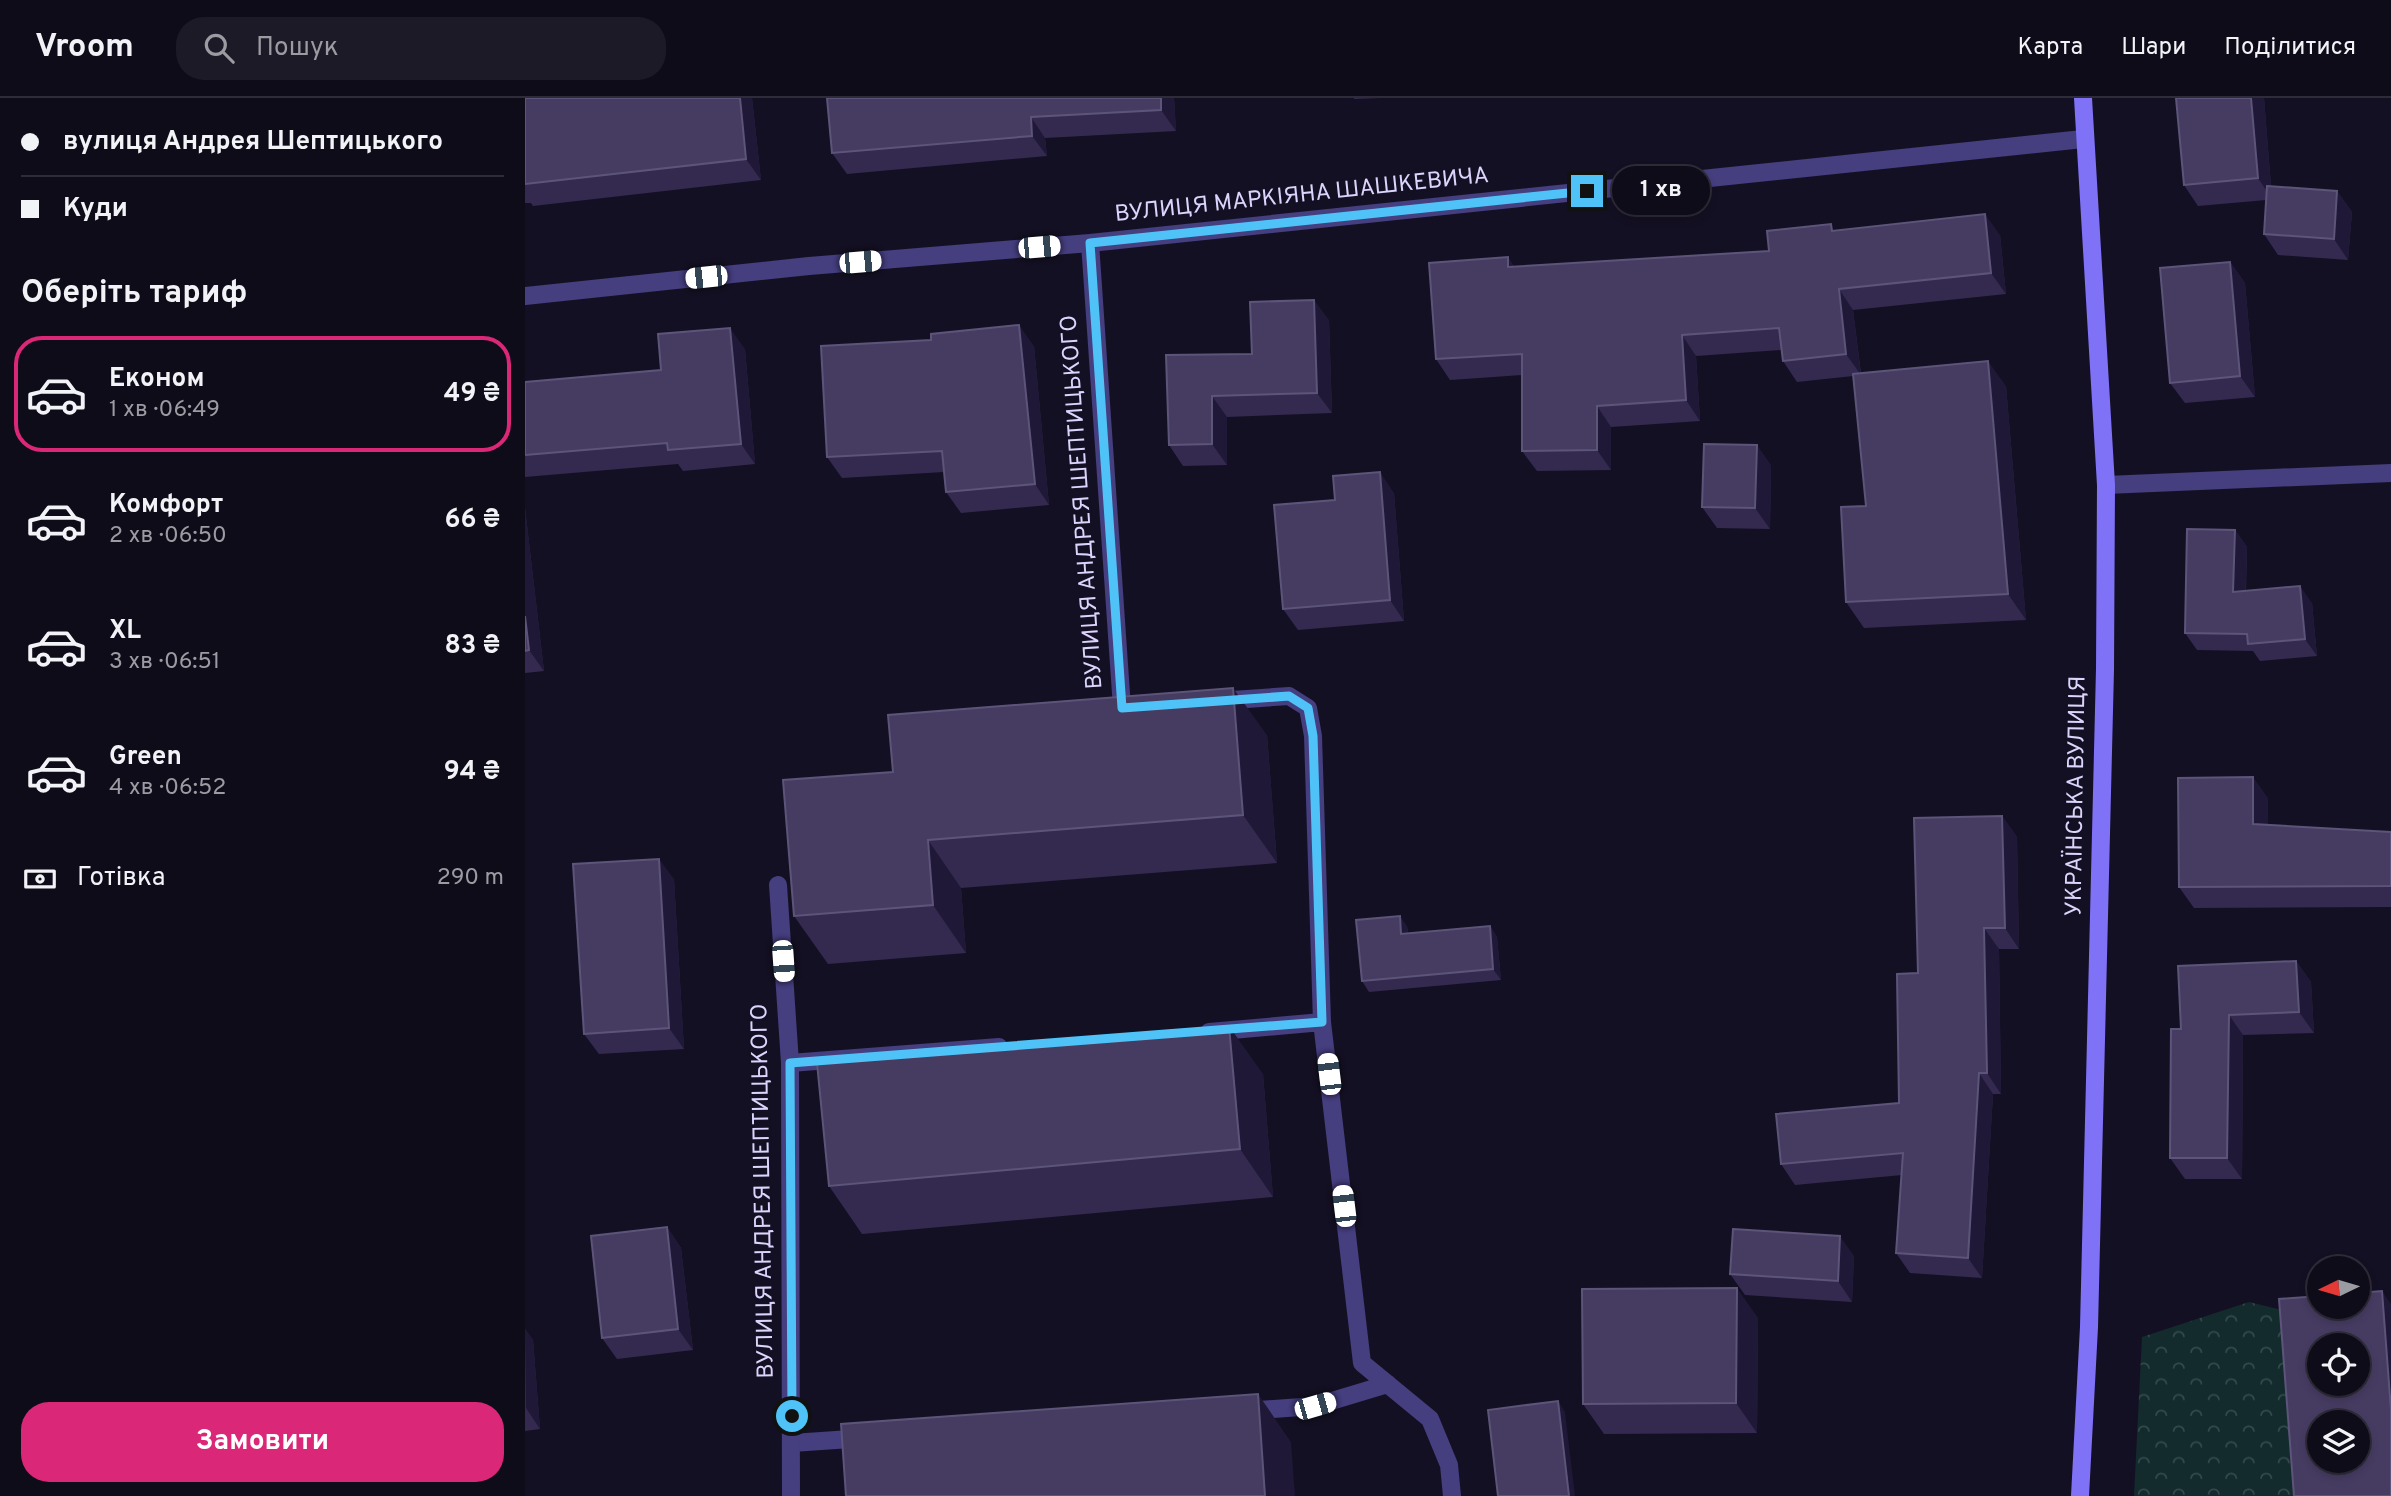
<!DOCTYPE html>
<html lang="uk">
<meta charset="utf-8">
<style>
:root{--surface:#0f0c1a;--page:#1d1a27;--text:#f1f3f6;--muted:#9b9ba2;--line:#2f2c39;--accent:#db2777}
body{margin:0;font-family:Overpass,sans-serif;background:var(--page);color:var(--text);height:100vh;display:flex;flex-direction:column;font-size:26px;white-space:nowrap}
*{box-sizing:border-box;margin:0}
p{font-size:23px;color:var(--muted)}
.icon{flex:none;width:38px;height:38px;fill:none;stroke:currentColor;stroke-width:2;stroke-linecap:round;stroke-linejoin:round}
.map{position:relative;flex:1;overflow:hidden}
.sheet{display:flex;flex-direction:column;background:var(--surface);width:525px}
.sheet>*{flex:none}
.top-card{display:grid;align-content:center;height:154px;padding:0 21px;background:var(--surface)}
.needle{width:46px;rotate:265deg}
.fabs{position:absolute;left:1782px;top:1158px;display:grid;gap:14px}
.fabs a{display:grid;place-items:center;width:63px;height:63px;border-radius:50%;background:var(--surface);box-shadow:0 4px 10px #0003,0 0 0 2px var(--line);font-size:35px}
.end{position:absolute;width:32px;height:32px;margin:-16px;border:9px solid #4fc3f7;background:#111;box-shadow:0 0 0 4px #111}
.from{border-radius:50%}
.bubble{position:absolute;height:49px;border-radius:24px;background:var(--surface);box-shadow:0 4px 10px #0003,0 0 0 2px var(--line);font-size:23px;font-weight:700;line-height:49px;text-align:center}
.car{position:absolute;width:21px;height:42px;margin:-21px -10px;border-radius:9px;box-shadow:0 0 5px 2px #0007;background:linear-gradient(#fff 24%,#345 0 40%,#fff 0 76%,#345 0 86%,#fff 0)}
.top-card b{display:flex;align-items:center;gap:24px;height:66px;font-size:26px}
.top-card b+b{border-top:2px solid var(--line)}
.top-card i{width:18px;height:18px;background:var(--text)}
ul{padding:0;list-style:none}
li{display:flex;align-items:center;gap:21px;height:116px;margin:0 14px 10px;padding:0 7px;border:4px solid transparent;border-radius:28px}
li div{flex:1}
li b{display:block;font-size:26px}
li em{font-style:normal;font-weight:700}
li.active{border-color:var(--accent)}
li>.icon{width:63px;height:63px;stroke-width:1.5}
h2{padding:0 21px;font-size:32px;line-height:84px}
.pay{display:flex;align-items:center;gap:18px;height:77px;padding:0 21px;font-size:26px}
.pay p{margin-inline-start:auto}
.primary-button{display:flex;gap:14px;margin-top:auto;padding:14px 21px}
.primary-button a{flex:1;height:80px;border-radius:28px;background:var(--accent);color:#fff;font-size:28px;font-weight:700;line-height:80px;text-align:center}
header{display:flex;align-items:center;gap:42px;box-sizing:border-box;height:98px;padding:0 35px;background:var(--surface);border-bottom:2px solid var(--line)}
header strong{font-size:33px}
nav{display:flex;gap:38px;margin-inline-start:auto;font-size:24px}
.search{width:490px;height:63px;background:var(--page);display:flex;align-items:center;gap:18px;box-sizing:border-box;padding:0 24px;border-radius:28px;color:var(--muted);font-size:26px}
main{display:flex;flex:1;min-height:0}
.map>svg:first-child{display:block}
.forest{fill:url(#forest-crowns)}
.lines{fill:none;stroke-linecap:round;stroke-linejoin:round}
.lane{stroke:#453e7f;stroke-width:18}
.street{stroke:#453e7f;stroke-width:18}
.secondary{stroke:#7f72f6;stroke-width:18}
.wall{fill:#342a4f}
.shaded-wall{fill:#1f1836}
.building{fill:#463c62;stroke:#5d547a;stroke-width:2;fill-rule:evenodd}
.route{stroke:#4fc3f7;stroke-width:9}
.labels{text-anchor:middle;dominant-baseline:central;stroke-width:5;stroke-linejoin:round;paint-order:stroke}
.street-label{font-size:23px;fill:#dcd4fc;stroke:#141023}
</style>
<header>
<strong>Vroom</strong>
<div class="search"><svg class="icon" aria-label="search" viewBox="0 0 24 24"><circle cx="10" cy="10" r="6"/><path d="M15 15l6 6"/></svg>Пошук</div>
<nav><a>Карта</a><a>Шари</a><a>Поділитися</a></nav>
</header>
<main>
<section class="sheet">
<div class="top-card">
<b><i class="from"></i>вулиця Андрея Шептицького</b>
<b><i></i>Куди</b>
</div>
<h2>Оберіть тариф</h2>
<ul>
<li class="active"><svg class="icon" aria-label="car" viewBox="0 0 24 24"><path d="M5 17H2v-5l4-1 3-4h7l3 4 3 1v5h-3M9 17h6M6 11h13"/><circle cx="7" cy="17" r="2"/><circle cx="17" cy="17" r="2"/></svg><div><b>Економ</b><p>1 хв · 06:49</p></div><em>49 ₴</em></li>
<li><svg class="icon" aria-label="car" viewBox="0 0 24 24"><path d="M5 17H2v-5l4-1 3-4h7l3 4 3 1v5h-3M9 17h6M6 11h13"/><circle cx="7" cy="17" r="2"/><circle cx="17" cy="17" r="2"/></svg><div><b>Комфорт</b><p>2 хв · 06:50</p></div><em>66 ₴</em></li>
<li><svg class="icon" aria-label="car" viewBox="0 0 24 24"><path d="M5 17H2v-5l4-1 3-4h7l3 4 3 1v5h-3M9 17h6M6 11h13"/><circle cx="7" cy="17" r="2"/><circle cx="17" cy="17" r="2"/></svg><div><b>XL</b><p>3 хв · 06:51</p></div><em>83 ₴</em></li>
<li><svg class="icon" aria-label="car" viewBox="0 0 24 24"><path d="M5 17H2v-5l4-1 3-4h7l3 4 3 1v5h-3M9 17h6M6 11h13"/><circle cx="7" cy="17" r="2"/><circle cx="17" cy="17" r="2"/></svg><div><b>Green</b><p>4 хв · 06:52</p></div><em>94 ₴</em></li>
</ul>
<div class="pay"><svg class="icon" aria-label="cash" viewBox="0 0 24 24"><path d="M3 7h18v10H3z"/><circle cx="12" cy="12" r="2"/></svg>Готівка<p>290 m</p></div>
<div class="primary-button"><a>Замовити</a></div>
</section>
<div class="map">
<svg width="1866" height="1398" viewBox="0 0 1866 1398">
<defs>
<pattern id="forest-crowns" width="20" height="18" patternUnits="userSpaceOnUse" patternTransform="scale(1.75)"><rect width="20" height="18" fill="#132b2c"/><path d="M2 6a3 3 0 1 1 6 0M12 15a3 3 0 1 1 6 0" fill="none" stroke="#35494c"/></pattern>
</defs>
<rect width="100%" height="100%" fill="#141023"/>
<!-- forest -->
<path class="forest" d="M1724,1204L1777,1217L1786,1398H1609L1617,1239Z"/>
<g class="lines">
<!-- lane -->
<path class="lane" d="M565,145L597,610L610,609
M693,603L764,598L783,610L788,638L797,924L837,1265L905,1321L924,1367L927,1398
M684,934L797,924
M265,965L474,949
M720,1313L790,1308L863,1286
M267,1345L340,1340"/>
<!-- street -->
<path class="street" d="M0,198L284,168L565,145L1558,41
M1581,387L1866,375
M253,787L265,965L266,1398"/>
<!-- secondary -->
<path class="secondary" d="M1555,1398L1564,1229L1580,571L1581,387L1558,0"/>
</g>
<!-- wall -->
<path class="wall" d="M0,0H227L236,82L8,108L6,105H0Z
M302,0H649L651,33L520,40L522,58L322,76L307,55Z
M829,0H855L829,1Z
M1651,0H1739L1746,88L1812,93L1827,114L1823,162L1753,157L1739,136L1741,102L1673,108L1659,87Z
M1311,133L1475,137L1481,196L1328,212L1336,275L1481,288L1501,522L1339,530L1321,504L1341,408L1328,278L1272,284L1258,263L1256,252L1171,258L1175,323L1086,329V372L1012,373L997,353V277L925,282L911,261L983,159L989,169L1244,153Z
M1705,164L1720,185L1730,299L1660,305L1645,285Z
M804,222L807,315L702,319V367L658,368L644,347L641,257L727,256Z
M509,248L524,407L436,415L421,394L419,374L317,380L302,359Z
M220,251L230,366L158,373L153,366L0,379V284L136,272Z
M1246,367L1245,431L1192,430L1177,409Z
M869,395L879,523L773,532L758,511Z
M0,410L19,573L0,575Z
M1710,432L1722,449L1721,493L1787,505L1792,558L1735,563L1728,553L1672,552L1660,535Z
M742,637L752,765L436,790L441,855L303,866L269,818L368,674Z
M1743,700V727L1866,734V809L1669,810L1654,789Z
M1477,718L1492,739L1494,851H1474L1476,996H1468L1457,1180L1385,1175L1371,1155L1377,1077L1270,1087L1256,1066L1374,1005L1393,875Z
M149,781L159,951L74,956L59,936Z
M882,828L883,835L965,828L972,839L976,882L844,894L837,883Z
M1771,863L1786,884L1789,935L1718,937L1717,1081H1660L1645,1060L1656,931Z
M738,976L748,1099L337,1136L304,1088Z
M142,1129L156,1150L168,1252L92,1261L77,1240Z
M1329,1158L1327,1204L1220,1197L1205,1176Z
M1233,1220L1232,1335L1079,1336L1058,1306Z
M0,1231L8,1242L15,1331L0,1333Z"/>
<!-- shaded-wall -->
<path class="shaded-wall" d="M215,0H227L236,82L221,61Z
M636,0H649L651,33L636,12Z
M1726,0H1739L1747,101L1733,80Z
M506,19L520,40L522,58L507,38Z
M1812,93L1827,114L1823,162L1809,141Z
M1460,116L1475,137L1481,196L1466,175Z
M983,159L997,180L983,169Z
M1705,164L1720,185L1730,299L1715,278Z
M1314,191L1328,212L1336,277L1321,256Z
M789,202L804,222L807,315L792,295Z
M494,227L509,248L524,407L510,386Z
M205,230L220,251L230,366L216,346Z
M1157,237L1171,258L1175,323L1161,302Z
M1463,263L1481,288L1501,522L1483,496Z
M687,298L702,319V367L687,346Z
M1072,308L1086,329V372L1072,352Z
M1232,347L1246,367L1245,431L1230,410Z
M855,374L869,395L879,523L865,502Z
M0,410L19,573L4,552L0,518Z
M1710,432L1722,449L1720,511L1708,494Z
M1775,488L1787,505L1792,558L1780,541Z
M708,590L742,637L752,765L718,717Z
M1728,679L1743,700V747L1728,726Z
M1477,718L1492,739L1494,851L1480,830Z
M403,742L436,790L441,855L408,807Z
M134,761L149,781L159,951L144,930Z
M875,818L882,828L884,846L876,836Z
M965,828L972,839L976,882L968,871Z
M1459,830L1474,851L1476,996L1462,975Z
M1771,863L1786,884L1789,935L1774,914Z
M1704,917L1718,937L1717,1081L1702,1060Z
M704,928L738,976L748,1099L715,1051Z
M1454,975L1468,996L1457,1180L1443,1160Z
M142,1129L156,1150L168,1252L153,1231Z
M1315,1138L1329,1158L1327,1204L1313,1183Z
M1212,1190L1233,1220L1232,1335L1211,1305Z
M1857,1193L1866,1206V1312Z
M0,1231L8,1242L15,1331L1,1310Z
M733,1296L766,1344L770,1398H740Z
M1033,1303L1040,1314L1050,1398H1044Z"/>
<!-- building -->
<path class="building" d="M0,0H215L221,61L0,86Z
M302,0H636V12L506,19L507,38L307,55Z
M1651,0H1726L1733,80L1659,87Z
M1742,88L1812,93L1809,141L1739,136Z
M1460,116L1466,175L1314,191L1321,256L1258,263L1254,230L1157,237L1161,302L1072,308V352L997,353V256L911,261L904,165L983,159V169L1244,153L1242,133L1306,126L1307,133Z
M1705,164L1715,278L1645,285L1635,170Z
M789,202L792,295L687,298V346L644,347L641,257L727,256L725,204Z
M494,227L510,386L421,394L417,353L302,359L296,248L406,242V236Z
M205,230L216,346L143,352L142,345L0,357V284L136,272L133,236Z
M1463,263L1483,496L1321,504L1316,409L1341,408L1328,276Z
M1179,346L1232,347L1230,410L1177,409Z
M855,374L865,502L758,511L749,407L810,402L808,378Z
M1662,431L1710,432L1708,494L1775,488L1780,541L1723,546L1722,536L1660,535Z
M0,518L4,552L0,553Z
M708,590L718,717L403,742L408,807L269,818L258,682L368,674L363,617Z
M1728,679V726L1866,734V788L1654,789L1653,680Z
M1477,718L1480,830H1459L1462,975H1454L1443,1160L1371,1155L1378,1055L1256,1066L1251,1016L1374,1005L1372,876L1393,875L1389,720Z
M134,761L144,930L59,936L48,766Z
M875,818L876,836L965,828L968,871L837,883L831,822Z
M1771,863L1774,914L1704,917L1702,1060H1645L1646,931H1656L1653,868Z
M704,928L715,1051L304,1088L292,965Z
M142,1129L153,1231L77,1240L66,1138Z
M1208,1131L1315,1138L1313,1183L1205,1176Z
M1212,1190L1211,1305L1058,1306L1057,1191Z
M1857,1193L1866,1312V1398H1769L1754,1201L1794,1198V1209H1832V1195ZM1794,1248H1832V1286H1794ZM1794,1325H1832V1363H1794Z
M733,1296L740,1398H321L316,1326Z
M1033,1303L1044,1398H973L963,1312Z"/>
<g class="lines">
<!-- route -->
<path class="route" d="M267,1318L265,965L797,924L788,638L783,610L764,598L597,610L565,145L1062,93"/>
</g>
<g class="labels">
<!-- street labels -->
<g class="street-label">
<text transform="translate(777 98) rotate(-6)">ВУЛИЦЯ МАРКІЯНА ШАШКЕВИЧА</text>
<text transform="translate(558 404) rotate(-94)">ВУЛИЦЯ АНДРЕЯ ШЕПТИЦЬКОГО</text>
<text transform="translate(1552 698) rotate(-89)">УКРАЇНСЬКА ВУЛИЦЯ</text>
<text transform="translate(239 1093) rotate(-91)">ВУЛИЦЯ АНДРЕЯ ШЕПТИЦЬКОГО</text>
</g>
</g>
</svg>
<div class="fabs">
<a><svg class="needle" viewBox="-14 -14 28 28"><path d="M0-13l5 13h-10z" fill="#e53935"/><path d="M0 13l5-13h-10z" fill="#9b9ba2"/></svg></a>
<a><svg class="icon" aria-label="locate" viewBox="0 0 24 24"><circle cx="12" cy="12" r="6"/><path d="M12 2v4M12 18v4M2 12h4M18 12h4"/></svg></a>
<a><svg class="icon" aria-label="layers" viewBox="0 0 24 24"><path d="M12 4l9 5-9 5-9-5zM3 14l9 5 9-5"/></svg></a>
</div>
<i class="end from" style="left:267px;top:1318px"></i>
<i class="end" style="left:1062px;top:93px"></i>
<div class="bubble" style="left:1087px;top:68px;width:98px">1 хв</div>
<i class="car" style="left:514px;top:149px;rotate:85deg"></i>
<i class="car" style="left:335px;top:164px;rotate:85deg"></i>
<i class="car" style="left:181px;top:179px;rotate:264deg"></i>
<i class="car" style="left:258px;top:863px;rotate:176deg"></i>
<i class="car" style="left:804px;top:976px;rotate:353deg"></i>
<i class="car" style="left:819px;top:1108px;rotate:353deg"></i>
<i class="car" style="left:790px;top:1308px;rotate:74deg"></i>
</div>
</main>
